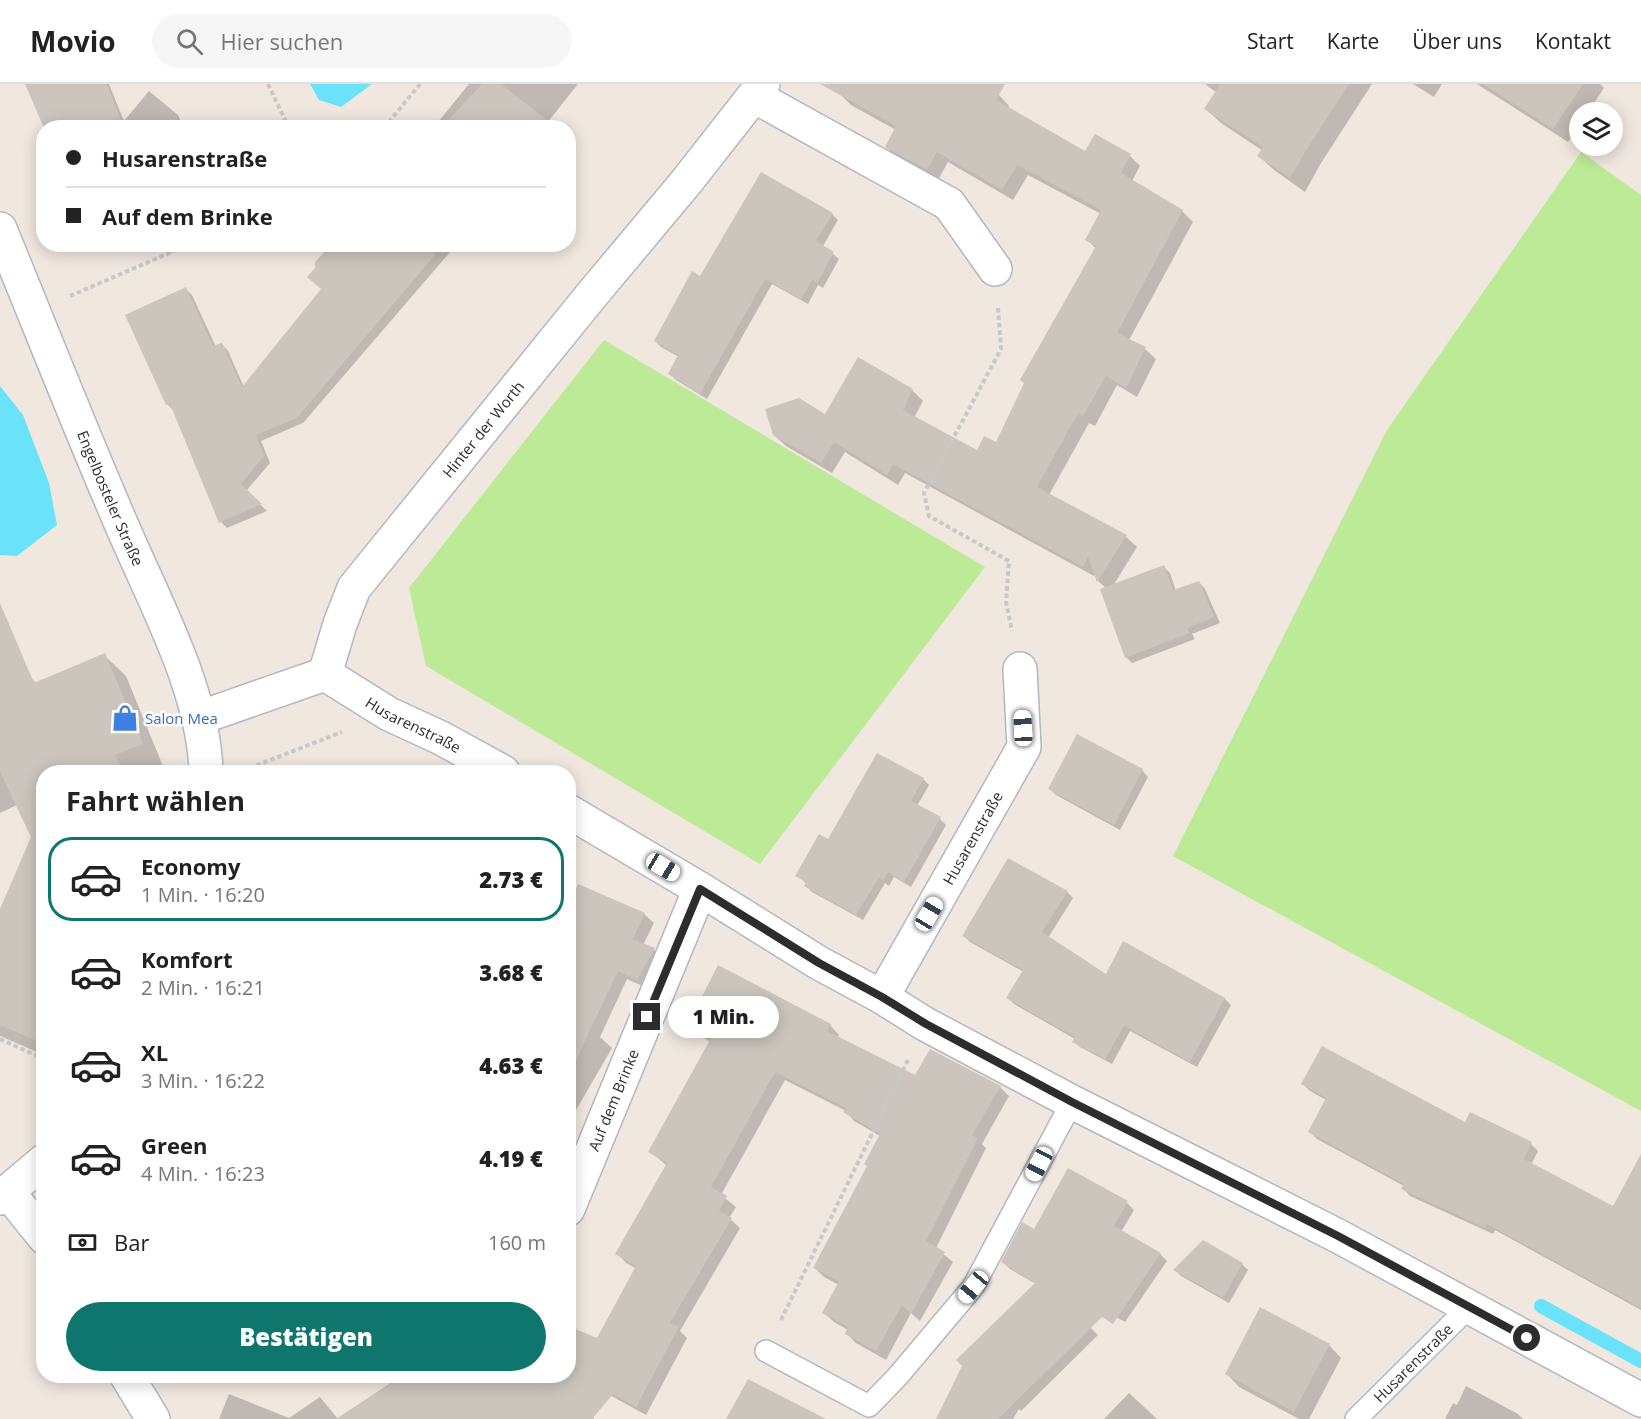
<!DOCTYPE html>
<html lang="de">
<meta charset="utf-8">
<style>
:root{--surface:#fff;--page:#f6f6f6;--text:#222;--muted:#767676;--line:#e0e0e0;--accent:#0f766e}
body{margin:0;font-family:"Open Sans",sans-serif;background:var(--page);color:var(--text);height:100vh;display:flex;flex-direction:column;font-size:22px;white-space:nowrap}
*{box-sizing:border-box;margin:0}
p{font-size:20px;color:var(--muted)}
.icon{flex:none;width:33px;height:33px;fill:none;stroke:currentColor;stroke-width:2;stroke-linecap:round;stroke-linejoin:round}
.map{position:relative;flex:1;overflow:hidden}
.panel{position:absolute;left:36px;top:681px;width:540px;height:618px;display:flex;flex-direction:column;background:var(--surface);border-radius:24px;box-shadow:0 3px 15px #0003}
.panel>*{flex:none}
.top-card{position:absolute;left:36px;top:36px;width:540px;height:132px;border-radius:24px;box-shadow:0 3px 15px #0003;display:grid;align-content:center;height:132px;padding:0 30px;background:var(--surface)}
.tools{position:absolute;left:1569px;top:18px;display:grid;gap:12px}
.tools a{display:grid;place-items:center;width:54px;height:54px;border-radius:50%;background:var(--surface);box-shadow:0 3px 15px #0003;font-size:30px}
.end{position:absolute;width:27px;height:27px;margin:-14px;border:8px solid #2d2d2d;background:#fff;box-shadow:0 0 0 3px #fff}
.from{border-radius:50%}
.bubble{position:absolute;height:42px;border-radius:21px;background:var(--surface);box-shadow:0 3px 15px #0003;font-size:20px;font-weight:800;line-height:42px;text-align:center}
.car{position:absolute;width:18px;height:36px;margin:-18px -9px;border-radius:8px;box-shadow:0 0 4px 2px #0007;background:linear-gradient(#fff 24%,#345 0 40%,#fff 0 76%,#345 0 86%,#fff 0)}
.top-card b{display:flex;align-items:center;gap:21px;height:57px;font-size:22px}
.top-card b+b{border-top:2px solid var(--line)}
.top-card i{width:15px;height:15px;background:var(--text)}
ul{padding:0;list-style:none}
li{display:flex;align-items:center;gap:18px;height:84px;margin:0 12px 9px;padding:0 18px;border:3px solid transparent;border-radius:24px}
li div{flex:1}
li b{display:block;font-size:22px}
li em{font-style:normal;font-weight:800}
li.on{border-color:var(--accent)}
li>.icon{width:54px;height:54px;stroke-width:1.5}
h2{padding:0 30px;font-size:27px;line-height:72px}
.pay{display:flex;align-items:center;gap:15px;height:66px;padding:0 30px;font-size:22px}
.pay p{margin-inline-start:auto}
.primary-button{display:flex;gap:12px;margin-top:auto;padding:12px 30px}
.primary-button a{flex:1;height:69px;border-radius:36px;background:var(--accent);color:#fff;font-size:24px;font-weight:800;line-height:69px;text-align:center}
header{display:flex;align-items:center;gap:36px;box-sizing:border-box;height:84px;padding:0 30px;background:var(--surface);border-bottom:2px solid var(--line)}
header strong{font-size:28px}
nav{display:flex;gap:33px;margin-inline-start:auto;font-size:21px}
.search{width:420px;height:54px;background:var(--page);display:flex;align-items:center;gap:15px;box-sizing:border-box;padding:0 21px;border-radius:33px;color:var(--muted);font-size:22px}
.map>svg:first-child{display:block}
.green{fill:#bdea97}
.water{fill:#6ae3fa}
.shadow{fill:#0003}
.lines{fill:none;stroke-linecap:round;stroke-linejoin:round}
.stream{stroke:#6ae3fa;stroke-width:14}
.building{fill:#cbc5bd}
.lane-casing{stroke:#b3b7c2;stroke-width:24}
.street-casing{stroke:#b3b7c2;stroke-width:36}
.secondary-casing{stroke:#b3b7c2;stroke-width:36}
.path{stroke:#c8c8c8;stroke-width:4;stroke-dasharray:4.5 3;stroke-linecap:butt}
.lane{stroke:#fff;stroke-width:21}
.street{stroke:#fff;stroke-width:33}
.secondary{stroke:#fff;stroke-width:33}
.route{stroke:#2d2d2d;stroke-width:8}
.labels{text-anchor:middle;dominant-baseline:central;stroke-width:5;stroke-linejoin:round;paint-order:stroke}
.street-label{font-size:15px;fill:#2d2d2d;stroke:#fff}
.shop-label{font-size:15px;fill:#366cbe;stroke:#fff;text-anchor:start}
</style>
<header>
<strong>Movio</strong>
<div class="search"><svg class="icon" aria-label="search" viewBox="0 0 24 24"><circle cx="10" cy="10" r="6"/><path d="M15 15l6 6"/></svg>Hier suchen</div>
<nav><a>Start</a><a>Karte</a><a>Über uns</a><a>Kontakt</a></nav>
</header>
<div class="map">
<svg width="1641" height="1335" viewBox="0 0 1641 1335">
<rect width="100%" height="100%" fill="#f0e7df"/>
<!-- green -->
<path class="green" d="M1581,68L1641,111V1027L1173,772L1387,346Z
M604,256L985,483L760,780L426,582L409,504Z"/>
<!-- water -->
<path class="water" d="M310,0H372L341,23L319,16Z
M0,302L23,331L49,399L57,441L17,472L0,471Z"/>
<!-- shadow -->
<path class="shadow" d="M27,0H109L124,37L149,7L178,31L184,44H46Z
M469,0H578L543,44H443L438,38Z
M845,0H979L999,11L1009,22L1008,24L1086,69L1130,72L1140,82L1132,97L1182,127L1193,138L1129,256L1145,265L1156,275L1137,313L1117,301L1095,342L1089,339L1049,411L1126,453L1137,463L1113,502L1164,483L1170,489L1176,507L1199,498L1205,505L1220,539L1192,550L1195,555L1132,579L1126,573L1106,504L1099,498L1096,489L1094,492L905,389L898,401L845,368L832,389L786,362L774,351L825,332L912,306L923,317L914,334L978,368L996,361L1096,165L1087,155L1101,130L1028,91L1013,116L948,78L938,96L897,73L886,63L896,46L851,21L840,10Z
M1205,0H1372L1321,79L1305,108L1274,86L1259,72L1263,67L1221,39L1206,25L1217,9Z
M1413,0H1442L1434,13Z
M1477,0H1600L1604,4L1588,28H1580V41L1568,58Z
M832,130L838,136L823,162L839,175L823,204L818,201L808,220L772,200L707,315L676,296L670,290L679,273L661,263L655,257L701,194Z
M162,160H190L170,169Z
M342,160H457L303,339L261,357L270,379L246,407L267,427L227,444L221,438L174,327L168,321L186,205L192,211L216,263L222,260L228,267L244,303L323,206Z
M104,571L126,592L163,682L146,688H44V971L0,952V829L41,771L17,721L0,729V606L30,593L36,599Z
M1078,652L1142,686L1148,693L1120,746L1056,711L1050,705Z
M878,671L923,695L929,701L917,722L940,735L946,741L911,803L894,793L889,802L885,799L863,836L812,808L806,802L807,800L797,791L828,757Z
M1067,808L1073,814L1048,854L1107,892L1124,859L1225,915L1231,921L1197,983L1130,947L1112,980L1080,963L1074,957L1075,955L1014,920L1008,914L1024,888L970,858L964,852Z
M568,826L644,830L654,839L643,861L654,866L663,875L647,904L627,895L600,953L612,964L568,1040Z
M830,941L839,951L837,954L915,993L1000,1003L1009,1012L982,1060L986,1064L936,1164L953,1178L920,1237L911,1229L886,1276L856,1259L847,1250L848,1246L834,1238L824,1229L839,1201L824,1193L815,1184L869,1083L880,1052L854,1037L846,1027L785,996L721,1111L736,1123L729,1134L740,1144L680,1247L687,1254L646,1331L575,1292L594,1335H338L404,1292H568L597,1256L637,1185L626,1179L617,1169L667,1082L650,1067L711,958L698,951L689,942Z
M1303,1000L1466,1040L1531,1060L1538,1067L1531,1081L1613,1124L1641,1117V1226L1495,1146L1493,1150L1410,1112L1403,1104L1404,1102L1317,1055L1310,1048L1326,1016L1310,1007Z
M568,1060L574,1066L568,1075Z
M1068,1086L1127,1119L1134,1126L1121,1148L1160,1170L1167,1177L1125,1238L1056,1200L1052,1206L1098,1251L1021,1327L1019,1325L1013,1335H938L1036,1200L1010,1185L1003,1178L1035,1147Z
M1242,1180L1248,1186L1229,1219L1181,1192L1175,1186Z
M1329,1261L1341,1274L1309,1335H1299L1239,1303L1227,1290Z
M1466,1302L1518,1330L1523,1335H1445L1453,1319L1457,1321Z
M1129,1309L1157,1335H1104Z
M229,1310L289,1334L320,1313L338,1335H219Z"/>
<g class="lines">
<!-- stream -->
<path class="stream" d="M1541,1222L1641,1277"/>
</g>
<!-- building -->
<path class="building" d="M25,0H107L124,44H44Z
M482,0H501L557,44H441Z
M820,0H1005L996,16L1085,67L1095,50L1131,70L1121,89L1183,126L1117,249L1146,263L1126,304L1106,292L1083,332L1078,329L1037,403L1127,451L1097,498L1088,473L1083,483L893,380L887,391L834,358L821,379L773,351L765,325L799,314L825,330L858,273L913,305L903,326L977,366L984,352L996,358L1024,299L1020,296L1096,162L1085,156L1101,126L1017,81L1002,106L937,68L927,86L885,63L896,42Z
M1220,0H1349L1307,65L1290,94L1257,72L1263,63L1204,25Z
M1483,0H1583L1553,45Z
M761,88L833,129L816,157L834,168L817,199L812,196L801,215L765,195L700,310L668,290L678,271L654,257L692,187L700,192Z
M332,160H444L297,334L256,351L264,372L241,400L262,420L219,439L170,320L166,321L125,231L186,203L213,262L222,259L242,303L321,205L307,193L315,184V178Z
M1164,481L1173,506L1199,497L1214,533L1187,544L1190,549L1125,574L1100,505Z
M0,519L34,599L105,569L143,660L115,671L123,688H44V960L0,941V825L31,753L0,688Z
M1077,650L1143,685L1114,741L1048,705Z
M877,669L924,694L911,717L941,733L904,798L888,788L883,797L879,794L856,831L804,802L806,798L795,792L819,750L828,755Z
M1008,774L1068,807L1042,848L1106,890L1123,857L1225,914L1190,978L1124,942L1105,975L1072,958L1075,953L1006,914L1023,886L962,852Z
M578,800L645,829L633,855L655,864L637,896L618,887L568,993V823Z
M718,881L831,940L827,947L915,991L930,965L1001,1002L972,1051L978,1054L926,1157L945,1168L911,1230L902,1221L876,1267L845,1250L848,1243L822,1229L839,1197L813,1184L867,1082L864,1080L880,1050L843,1028L846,1024L775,988L711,1103L727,1112L719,1127L732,1134L670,1239L679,1243L636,1323L613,1310L592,1335H336L401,1292H568V1242L597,1254L636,1182L615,1170L667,1079L648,1068L711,954L687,942Z
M1322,962L1465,1038L1470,1028L1532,1058L1524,1075L1613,1122L1641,1070V1224L1487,1140L1485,1144L1401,1105L1404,1100L1308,1048L1326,1014L1301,1000Z
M1068,1084L1128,1117L1114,1142L1161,1169L1113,1240L1102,1233L998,1335H936L962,1282L956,1276L1035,1199L1001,1178L1022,1138L1034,1145Z
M1203,1156L1243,1179L1223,1214L1173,1186Z
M1260,1223L1330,1260L1294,1328L1225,1290Z
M748,1295L826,1335H726Z"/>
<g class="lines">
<defs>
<g id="lane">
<path d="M766,1267L869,1322L898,1292L973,1203L1072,1018"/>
<path id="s1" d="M1356,1335L1470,1222"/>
</g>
<g id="street">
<path d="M754,12L949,120L995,185"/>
<path id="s2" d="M325,590L389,630L441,654L503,688"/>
<path id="s3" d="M199,634L325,590L340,540L354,504L590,213L687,97L763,0"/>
<path d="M568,727L700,805L819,879L882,913L925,940L1072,1018L1338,1152L1641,1316"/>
<path id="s4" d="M882,913L1024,663L1020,585"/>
<path d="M8,1108L44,1153"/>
<path id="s5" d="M568,1125L700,805"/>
<path d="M127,1292L153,1335"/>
</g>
<g id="secondary">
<path id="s6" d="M0,145C41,245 80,345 123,444C155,519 204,607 206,688"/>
<path d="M0,1114L44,1077"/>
</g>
</defs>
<!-- lane casing -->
<use href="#lane" class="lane-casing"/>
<!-- street casing -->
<use href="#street" class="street-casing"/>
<!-- secondary casing -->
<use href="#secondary" class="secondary-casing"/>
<!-- path -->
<path class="path" d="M268,0L289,44
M384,44L420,0
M70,212L190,160
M998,224L1001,265L924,409L929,432L1009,477L1006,518L1012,547
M255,688V682L342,648
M0,955L44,975
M781,1236L908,976"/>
<!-- lane -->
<use href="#lane" class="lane"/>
<!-- street -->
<use href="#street" class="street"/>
<!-- secondary -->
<use href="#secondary" class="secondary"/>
</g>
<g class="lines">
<!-- route -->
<path class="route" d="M647,933L700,805L819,879L882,913L926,940L1072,1018L1338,1152L1527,1254"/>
</g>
<!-- icons -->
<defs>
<symbol id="shop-bare" viewBox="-9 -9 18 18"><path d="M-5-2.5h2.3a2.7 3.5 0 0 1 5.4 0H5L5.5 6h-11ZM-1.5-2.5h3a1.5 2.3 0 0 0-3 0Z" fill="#3f7fe0" stroke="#fff" stroke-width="2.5" paint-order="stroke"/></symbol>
</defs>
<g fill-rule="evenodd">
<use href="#shop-bare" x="106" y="615" width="38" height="38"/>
</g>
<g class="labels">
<!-- street labels -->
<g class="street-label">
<text stroke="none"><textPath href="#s3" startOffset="429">Hinter der Worth</textPath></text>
<text stroke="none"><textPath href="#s6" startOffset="291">Engelbosteler Straße</textPath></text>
<text stroke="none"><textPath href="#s2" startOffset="102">Husarenstraße</textPath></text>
<text stroke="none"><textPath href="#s4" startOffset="183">Husarenstraße</textPath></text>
<text stroke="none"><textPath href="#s5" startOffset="118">Auf dem Brinke</textPath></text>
<text stroke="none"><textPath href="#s1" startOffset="80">Husarenstraße</textPath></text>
</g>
<!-- shop labels -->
<g class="shop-label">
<text x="145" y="634">Salon Mea</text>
</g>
</g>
</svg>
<div class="tools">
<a><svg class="icon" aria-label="layers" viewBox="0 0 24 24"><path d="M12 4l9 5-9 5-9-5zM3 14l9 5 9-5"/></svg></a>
</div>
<i class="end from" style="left:1527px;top:1254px"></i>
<i class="end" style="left:647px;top:933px"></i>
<div class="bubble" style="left:668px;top:912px;width:111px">1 Min.</div>
<i class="car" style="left:1023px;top:644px;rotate:357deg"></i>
<i class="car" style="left:663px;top:783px;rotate:121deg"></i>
<i class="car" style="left:929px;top:830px;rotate:30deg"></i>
<i class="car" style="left:1039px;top:1080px;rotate:208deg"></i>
<i class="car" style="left:973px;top:1203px;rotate:220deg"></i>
<div class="top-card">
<b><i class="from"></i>Husarenstraße</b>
<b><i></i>Auf dem Brinke</b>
</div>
<section class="panel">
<h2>Fahrt wählen</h2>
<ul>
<li class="on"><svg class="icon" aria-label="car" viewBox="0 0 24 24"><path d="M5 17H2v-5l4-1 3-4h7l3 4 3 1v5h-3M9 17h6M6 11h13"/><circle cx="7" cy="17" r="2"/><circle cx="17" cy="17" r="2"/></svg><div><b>Economy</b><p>1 Min. · 16:20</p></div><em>2.73 €</em></li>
<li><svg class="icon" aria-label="car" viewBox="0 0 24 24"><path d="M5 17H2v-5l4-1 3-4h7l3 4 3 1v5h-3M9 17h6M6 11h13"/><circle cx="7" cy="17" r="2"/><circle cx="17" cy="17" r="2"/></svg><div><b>Komfort</b><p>2 Min. · 16:21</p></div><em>3.68 €</em></li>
<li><svg class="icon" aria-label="car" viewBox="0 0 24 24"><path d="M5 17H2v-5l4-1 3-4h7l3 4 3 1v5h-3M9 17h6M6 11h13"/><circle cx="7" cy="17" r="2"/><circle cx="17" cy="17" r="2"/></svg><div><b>XL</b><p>3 Min. · 16:22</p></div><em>4.63 €</em></li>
<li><svg class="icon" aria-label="car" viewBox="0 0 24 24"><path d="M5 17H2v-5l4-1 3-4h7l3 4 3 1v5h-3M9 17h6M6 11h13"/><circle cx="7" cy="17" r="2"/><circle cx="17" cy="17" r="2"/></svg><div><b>Green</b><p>4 Min. · 16:23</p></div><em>4.19 €</em></li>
</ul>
<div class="pay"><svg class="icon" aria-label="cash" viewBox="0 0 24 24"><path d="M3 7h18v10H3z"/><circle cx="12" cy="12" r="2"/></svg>Bar<p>160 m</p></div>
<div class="primary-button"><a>Bestätigen</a></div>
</section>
</div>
